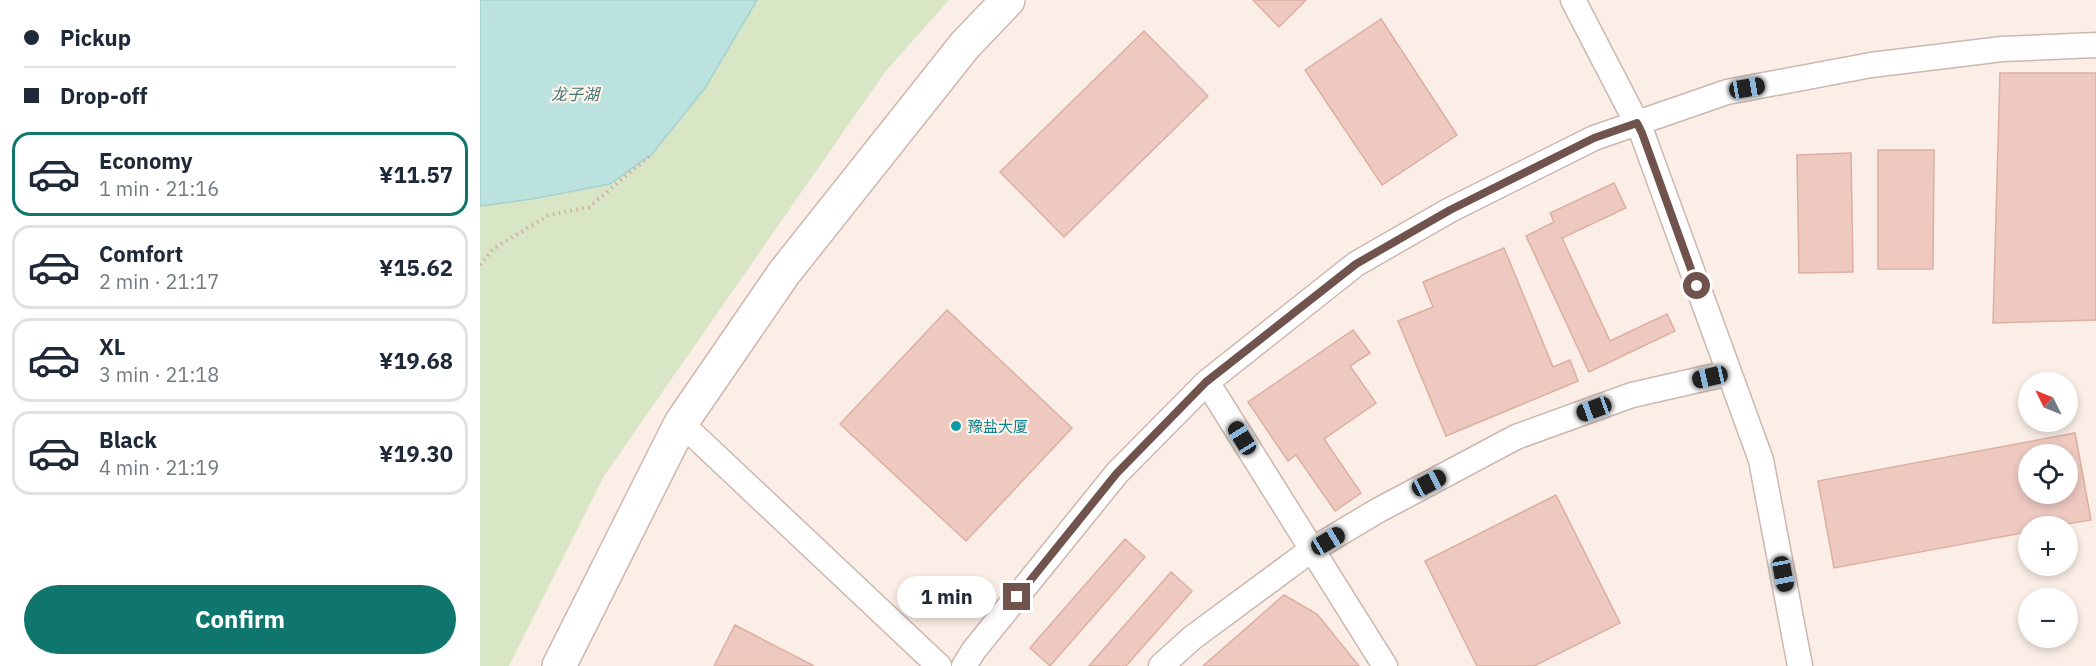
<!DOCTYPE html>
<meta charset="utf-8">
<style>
:root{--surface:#fff;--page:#f6f6f7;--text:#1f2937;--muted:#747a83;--line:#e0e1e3;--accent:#0f766e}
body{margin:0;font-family:"IBM Plex Sans","Noto Sans SC",sans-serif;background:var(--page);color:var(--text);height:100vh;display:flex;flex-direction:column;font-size:22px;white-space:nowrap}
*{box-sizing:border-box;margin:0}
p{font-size:20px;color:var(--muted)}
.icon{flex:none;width:33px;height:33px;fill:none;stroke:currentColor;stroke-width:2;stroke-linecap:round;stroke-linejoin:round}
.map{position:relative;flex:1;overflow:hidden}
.side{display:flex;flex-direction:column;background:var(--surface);width:480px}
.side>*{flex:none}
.guide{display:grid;align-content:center;height:132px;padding:0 24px;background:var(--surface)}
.needle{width:39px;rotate:313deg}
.fabs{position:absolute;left:1538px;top:372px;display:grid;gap:12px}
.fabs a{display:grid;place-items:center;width:60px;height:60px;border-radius:50%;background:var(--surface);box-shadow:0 3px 9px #0003;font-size:30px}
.end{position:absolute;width:27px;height:27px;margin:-14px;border:8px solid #71534d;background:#fff;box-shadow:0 0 0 3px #fff}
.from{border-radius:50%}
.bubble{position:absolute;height:42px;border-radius:21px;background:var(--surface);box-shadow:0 3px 9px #0003;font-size:20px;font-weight:700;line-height:42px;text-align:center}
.car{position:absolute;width:18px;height:36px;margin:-18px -9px;border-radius:8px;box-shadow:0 0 4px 2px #0007;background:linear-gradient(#222 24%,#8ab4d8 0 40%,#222 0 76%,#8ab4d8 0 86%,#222 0)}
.guide b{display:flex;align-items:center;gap:21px;height:57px;font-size:22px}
.guide b+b{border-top:2px solid var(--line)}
.guide i{width:15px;height:15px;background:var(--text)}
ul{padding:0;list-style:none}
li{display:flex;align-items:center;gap:18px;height:84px;margin:0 12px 9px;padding:0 12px;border:3px solid var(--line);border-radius:18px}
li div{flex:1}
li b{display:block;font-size:22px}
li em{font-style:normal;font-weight:700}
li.on{border-color:var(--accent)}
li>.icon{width:54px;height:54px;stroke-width:1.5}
.cta{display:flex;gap:12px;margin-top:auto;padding:12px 24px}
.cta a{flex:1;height:69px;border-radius:36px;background:var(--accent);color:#fff;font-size:24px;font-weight:700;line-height:69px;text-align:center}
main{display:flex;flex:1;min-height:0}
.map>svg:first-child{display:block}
.green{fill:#d9e6c5}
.water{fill:#bce2e0;stroke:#a3d2d1;stroke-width:1.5}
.building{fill:#edc9c0;stroke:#deaea2;stroke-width:1.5;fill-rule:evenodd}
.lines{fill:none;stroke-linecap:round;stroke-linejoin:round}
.street-casing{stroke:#cdb7b0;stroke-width:27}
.secondary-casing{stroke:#cfb6ae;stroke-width:36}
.path{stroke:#d1ada3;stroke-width:4;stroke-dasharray:1.5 4.5;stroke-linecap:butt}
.street{stroke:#fff;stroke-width:24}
.secondary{stroke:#fff;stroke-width:33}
.route{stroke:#71534d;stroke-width:8}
.culture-dot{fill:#0f9aa8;stroke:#fdf3eb;stroke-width:2}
.labels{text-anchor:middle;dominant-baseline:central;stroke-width:4.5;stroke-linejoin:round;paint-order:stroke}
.culture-label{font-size:15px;fill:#0d838f;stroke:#fdf3eb;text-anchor:start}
.water-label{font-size:16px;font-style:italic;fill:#427574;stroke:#fdf3eb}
</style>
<main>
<section class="side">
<div class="guide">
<b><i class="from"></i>Pickup</b>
<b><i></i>Drop-off</b>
</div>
<ul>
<li class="on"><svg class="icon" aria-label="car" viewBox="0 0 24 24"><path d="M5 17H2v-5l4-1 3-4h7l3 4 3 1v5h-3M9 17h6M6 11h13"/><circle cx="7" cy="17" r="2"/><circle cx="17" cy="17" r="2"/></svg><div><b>Economy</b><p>1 min · 21:16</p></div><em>¥11.57</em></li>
<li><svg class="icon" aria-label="car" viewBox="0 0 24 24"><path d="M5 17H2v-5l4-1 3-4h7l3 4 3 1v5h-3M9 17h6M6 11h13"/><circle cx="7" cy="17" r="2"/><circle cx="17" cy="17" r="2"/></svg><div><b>Comfort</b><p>2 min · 21:17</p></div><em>¥15.62</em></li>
<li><svg class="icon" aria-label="car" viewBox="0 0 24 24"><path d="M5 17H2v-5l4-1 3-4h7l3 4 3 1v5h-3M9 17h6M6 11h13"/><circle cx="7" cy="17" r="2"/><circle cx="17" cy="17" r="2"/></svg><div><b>XL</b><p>3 min · 21:18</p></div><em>¥19.68</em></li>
<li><svg class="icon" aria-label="car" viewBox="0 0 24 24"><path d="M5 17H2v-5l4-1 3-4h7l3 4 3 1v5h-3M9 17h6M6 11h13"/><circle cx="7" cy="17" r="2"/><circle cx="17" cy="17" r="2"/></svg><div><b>Black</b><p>4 min · 21:19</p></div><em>¥19.30</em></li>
</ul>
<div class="cta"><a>Confirm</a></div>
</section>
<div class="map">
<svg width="1616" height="666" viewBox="0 0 1616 666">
<rect width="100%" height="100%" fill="#faeee6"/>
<!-- green -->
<path class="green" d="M0,0H469L405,72L124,476L29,666H0Z"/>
<!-- water -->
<path class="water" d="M0,0H277L225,88L172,154L130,184L52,199L0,206Z"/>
<!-- building -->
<path class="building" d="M773,0H826L799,27Z
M901,19L977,135L902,185L825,70Z
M664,31L728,96L584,237L520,172Z
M1520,73H1616V320L1513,323Z
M1398,150H1454L1453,269H1398Z
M1371,153L1373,272L1319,273L1317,155Z
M1134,183L1146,208L1082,238L1130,341L1187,314L1195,331L1109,372L1046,236L1074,222L1070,213Z
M1024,248L1073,367L1090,360L1098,381L966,436L918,321L953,307L943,282Z
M467,310L592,428L486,541L360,424Z
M873,330L890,353L870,366L896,403L844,439L881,493L855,511L816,455L808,461L768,402Z
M1595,433L1611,520L1575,526H1548V532L1354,568L1338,481ZM1548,454H1587V494H1548Z
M1076,495L1140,623L1054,666H997L945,561Z
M645,539L665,557L570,666L550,648Z
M691,572L712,591L646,666H609Z
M804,595L837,614L879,666H723Z
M255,625L334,666H234Z"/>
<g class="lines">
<defs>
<path id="street" d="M1093,0L1162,133L1281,460L1320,666
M727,382L905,666
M201,423L459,666
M484,666L494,650L637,473L727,382L876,264L970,210L1114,138L1247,92L1391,65L1522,49L1616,45
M681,666L712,638L827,553L897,511L1036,437L1152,395L1249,373"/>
<path id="secondary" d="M79,666L201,423L304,273L485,45L528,0"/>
</defs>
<!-- street casing -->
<use href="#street" class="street-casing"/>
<!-- secondary casing -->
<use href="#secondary" class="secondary-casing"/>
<!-- path -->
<path class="path" d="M0,265L13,249L69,215L109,207L172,154"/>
<!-- street -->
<use href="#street" class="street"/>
<!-- secondary -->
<use href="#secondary" class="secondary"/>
</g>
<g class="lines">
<!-- route -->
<path class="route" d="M537,597L637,473L726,382L876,264L970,210L1114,138L1157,123L1162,133L1217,286"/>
</g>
<!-- markers -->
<circle class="culture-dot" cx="476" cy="426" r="6"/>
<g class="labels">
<!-- culture labels -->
<g class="culture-label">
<text x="488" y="426">豫盐大厦</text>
</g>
<!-- water labels -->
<g class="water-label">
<text x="95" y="94">龙子湖</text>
</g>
</g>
</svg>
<div class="fabs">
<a><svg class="needle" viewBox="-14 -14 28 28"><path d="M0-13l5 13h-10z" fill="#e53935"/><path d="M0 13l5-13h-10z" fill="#747a83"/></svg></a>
<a><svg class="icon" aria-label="locate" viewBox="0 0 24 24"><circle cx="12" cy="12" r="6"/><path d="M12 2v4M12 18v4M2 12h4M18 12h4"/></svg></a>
<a>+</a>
<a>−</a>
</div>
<i class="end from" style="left:1217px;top:286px"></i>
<i class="end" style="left:537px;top:597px"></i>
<div class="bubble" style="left:417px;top:576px;width:99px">1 min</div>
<i class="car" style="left:1267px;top:88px;rotate:80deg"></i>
<i class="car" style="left:1230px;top:377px;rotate:257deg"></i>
<i class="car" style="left:1114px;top:409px;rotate:250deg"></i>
<i class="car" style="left:762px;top:438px;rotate:328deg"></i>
<i class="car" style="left:949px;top:483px;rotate:62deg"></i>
<i class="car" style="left:848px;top:541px;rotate:59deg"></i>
<i class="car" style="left:1303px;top:574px;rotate:169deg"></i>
</div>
</main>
